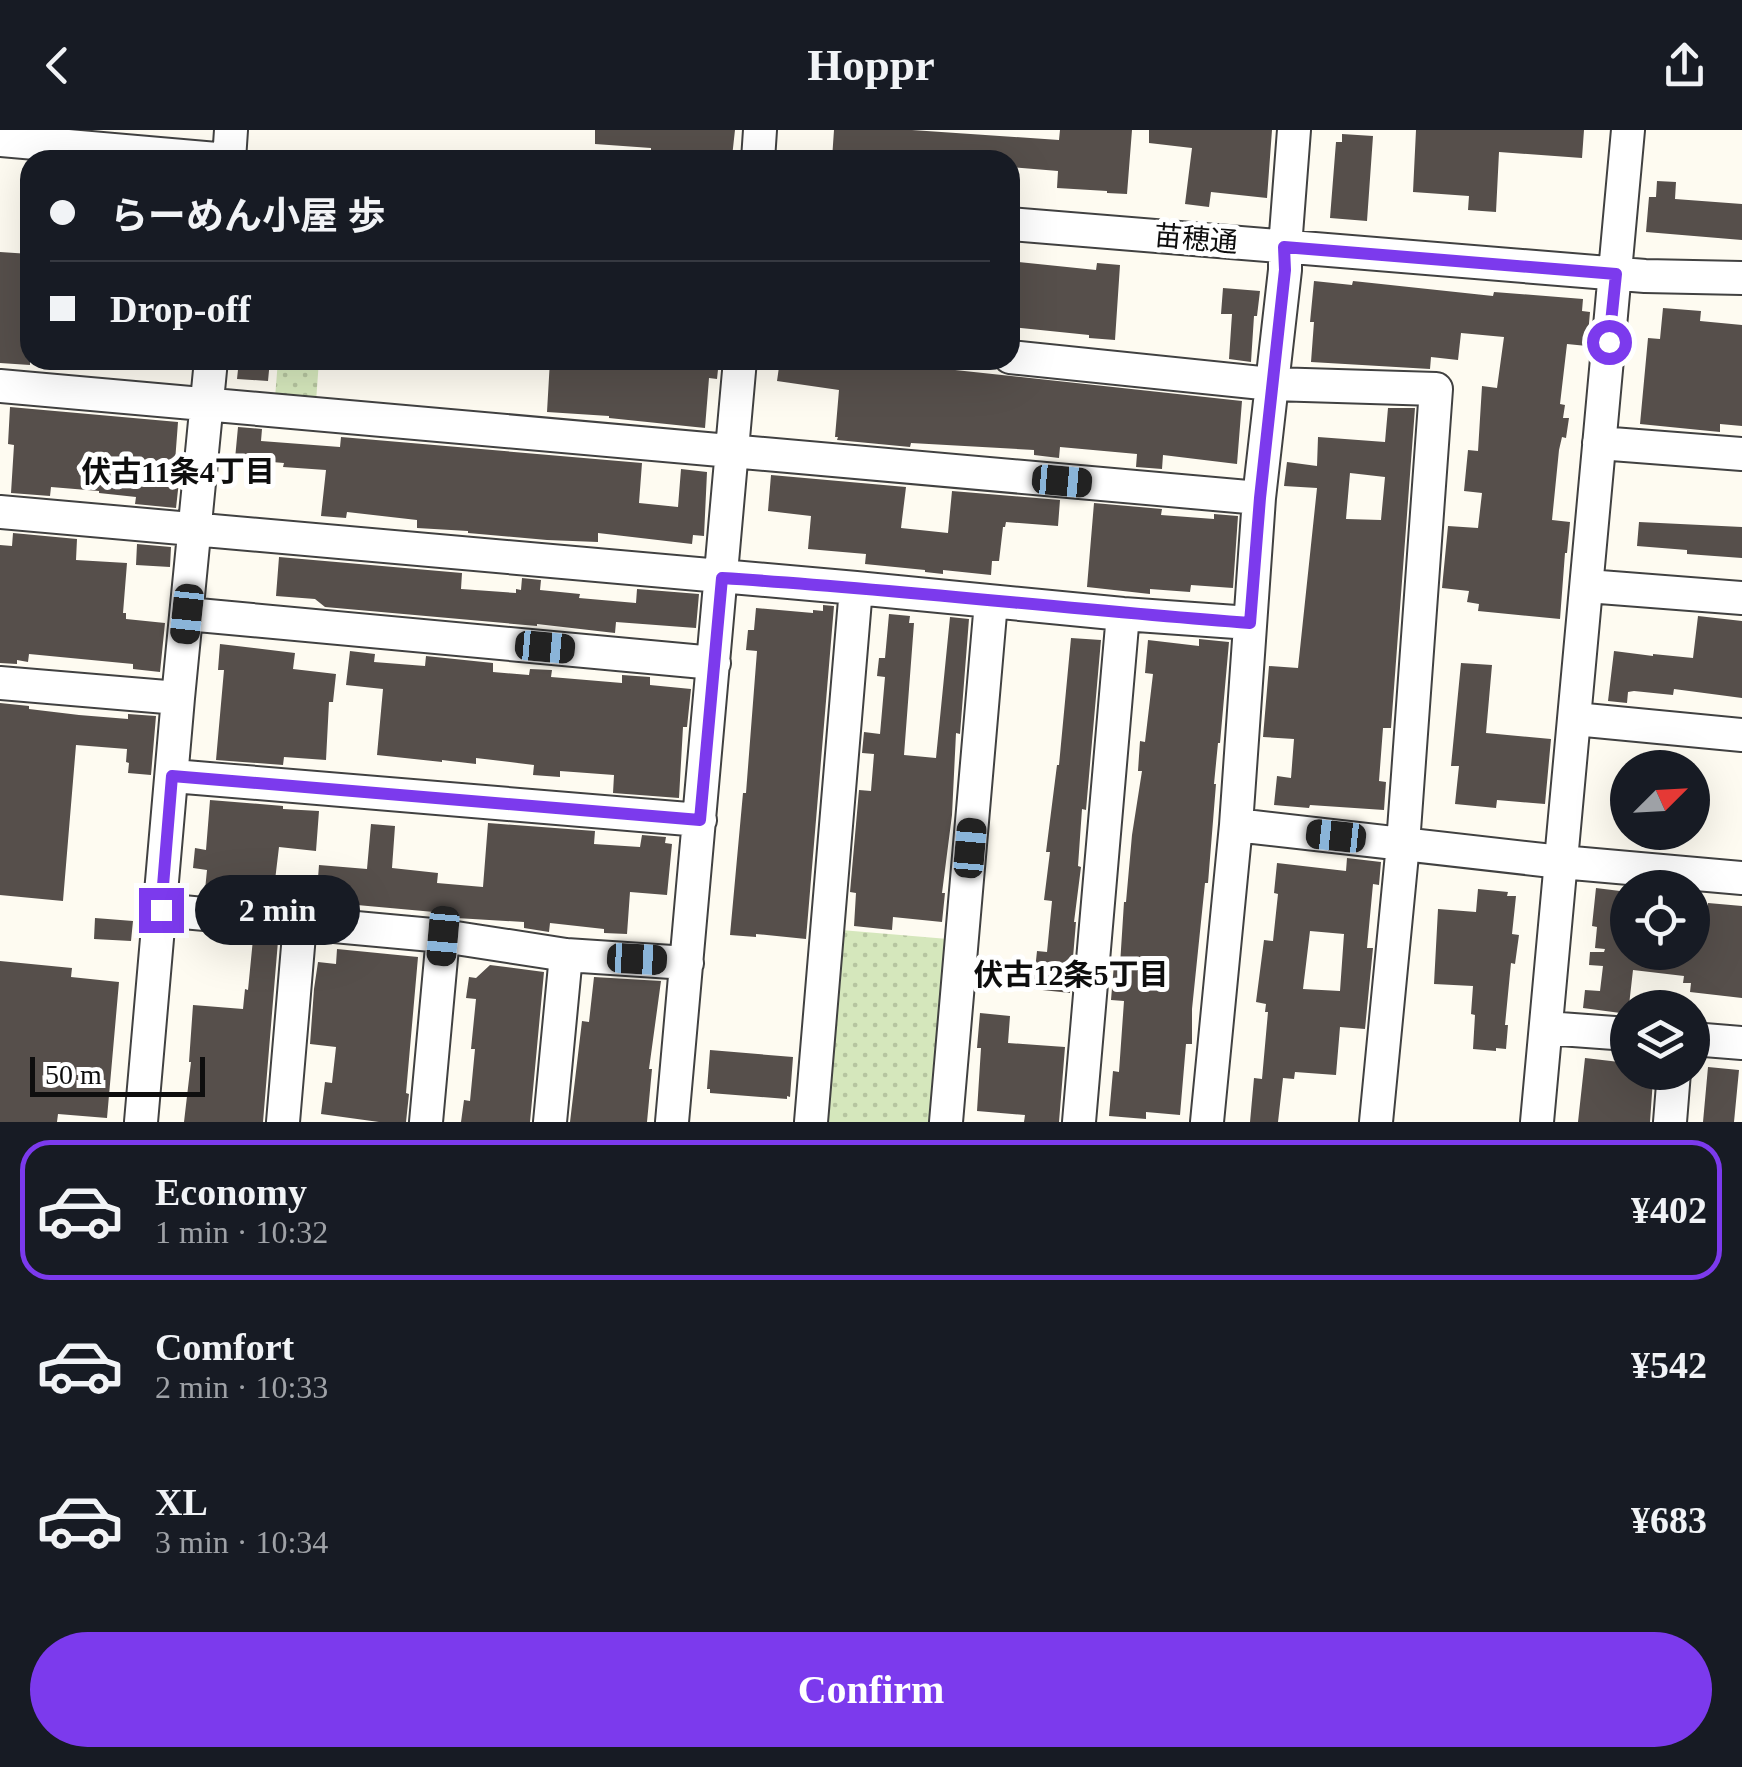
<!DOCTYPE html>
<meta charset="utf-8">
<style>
:root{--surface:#171b24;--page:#242831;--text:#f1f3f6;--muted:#9ea1a6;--line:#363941;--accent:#7c3aed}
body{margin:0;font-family:"Times New Roman","Noto Sans JP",serif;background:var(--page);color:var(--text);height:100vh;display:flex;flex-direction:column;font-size:38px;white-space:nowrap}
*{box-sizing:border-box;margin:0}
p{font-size:32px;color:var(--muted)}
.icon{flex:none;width:55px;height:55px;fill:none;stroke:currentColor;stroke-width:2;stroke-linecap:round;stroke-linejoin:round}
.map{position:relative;height:992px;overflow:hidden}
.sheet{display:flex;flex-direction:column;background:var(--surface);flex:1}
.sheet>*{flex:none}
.top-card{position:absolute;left:20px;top:20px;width:1000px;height:220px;border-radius:30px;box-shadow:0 10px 40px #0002;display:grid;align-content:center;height:220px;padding:0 30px;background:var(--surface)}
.needle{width:65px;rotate:66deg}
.controls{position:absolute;left:1610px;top:620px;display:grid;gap:20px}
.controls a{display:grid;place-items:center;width:100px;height:100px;border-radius:50%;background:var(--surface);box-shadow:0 10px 40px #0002;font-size:50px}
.scale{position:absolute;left:30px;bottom:25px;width:175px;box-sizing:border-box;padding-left:10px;border:5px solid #0e0e0e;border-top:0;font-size:28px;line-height:35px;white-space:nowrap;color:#0e0e0e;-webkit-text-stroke:8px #fff;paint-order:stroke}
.end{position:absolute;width:45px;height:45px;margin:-22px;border:12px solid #7c3aed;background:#fff;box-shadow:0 0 0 5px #fff}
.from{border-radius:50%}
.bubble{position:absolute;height:70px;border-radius:35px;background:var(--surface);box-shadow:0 10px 40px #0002;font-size:32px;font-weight:700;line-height:70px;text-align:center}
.car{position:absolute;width:30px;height:60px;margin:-30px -15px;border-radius:12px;box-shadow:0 0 8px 2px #0007;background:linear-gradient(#222 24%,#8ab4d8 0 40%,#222 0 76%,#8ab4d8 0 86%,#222 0)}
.top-card b{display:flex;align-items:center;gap:35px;height:95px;font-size:38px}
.top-card b+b{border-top:2px solid var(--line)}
.top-card i{width:25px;height:25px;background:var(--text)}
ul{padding:18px 0 0;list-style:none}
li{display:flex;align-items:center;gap:30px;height:140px;margin:0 20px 15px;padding:0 10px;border:5px solid transparent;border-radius:30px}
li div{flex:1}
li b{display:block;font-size:38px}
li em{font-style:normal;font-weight:700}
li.selected{border-color:var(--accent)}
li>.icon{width:90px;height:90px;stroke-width:1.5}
.button{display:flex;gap:20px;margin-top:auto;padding:20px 30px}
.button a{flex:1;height:115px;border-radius:60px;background:var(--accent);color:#fff;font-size:40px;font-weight:700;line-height:115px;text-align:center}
header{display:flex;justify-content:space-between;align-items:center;height:130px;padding:0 30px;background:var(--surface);font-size:45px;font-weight:700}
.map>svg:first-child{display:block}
.park{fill:url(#park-dots)}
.building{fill:#564f4b;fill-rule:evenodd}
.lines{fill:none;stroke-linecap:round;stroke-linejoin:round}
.minor-casing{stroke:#414141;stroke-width:36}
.minor{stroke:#fff;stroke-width:32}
.route{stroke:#7c3aed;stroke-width:12}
.labels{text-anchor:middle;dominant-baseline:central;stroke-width:10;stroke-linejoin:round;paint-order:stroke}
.street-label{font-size:28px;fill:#0e0e0e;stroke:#fff}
.neighbourhood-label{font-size:30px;font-weight:bold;fill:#0e0e0e;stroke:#fff}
</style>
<header><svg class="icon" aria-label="back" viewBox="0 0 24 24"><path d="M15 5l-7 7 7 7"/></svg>Hoppr<svg class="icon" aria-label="share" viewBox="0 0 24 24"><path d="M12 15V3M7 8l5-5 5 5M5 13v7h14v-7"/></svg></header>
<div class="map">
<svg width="1742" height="992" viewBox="0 0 1742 992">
<defs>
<pattern id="park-dots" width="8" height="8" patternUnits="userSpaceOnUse" patternTransform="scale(2.5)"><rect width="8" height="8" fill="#d5e7bc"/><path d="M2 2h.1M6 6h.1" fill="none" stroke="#b6c5a0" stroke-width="1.8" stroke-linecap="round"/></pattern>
</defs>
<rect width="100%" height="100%" fill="#fefbf1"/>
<!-- park -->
<path class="park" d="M278,230H319L316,272L275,268Z
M841,800L948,809L931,992H825Z"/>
<!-- building -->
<path class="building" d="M595,0H735L732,27L713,25L712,30H693L651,24V18L595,14Z
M834,0H912L1059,10L1060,0H1132L1127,64L1107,63V61L1057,58L1058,41L1011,37L1012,30L832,29Z
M1149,0H1272L1267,68L1211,62L1209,77L1185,74L1192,18L1149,13Z
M1416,0H1584L1582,28L1499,22L1496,82L1468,80L1469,66L1413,62Z
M1342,4L1373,6L1367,91L1330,88L1336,12H1342Z
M1657,51L1676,52L1675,69L1742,74V110L1646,102L1649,67H1656Z
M0,122L30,124V235L0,233Z
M1010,131L1096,140L1097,133L1120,135L1115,210L1089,208V205L1010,197Z
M1314,151L1352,155L1353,151L1493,166L1494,162L1583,169L1582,181L1590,182L1587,216L1567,214L1560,274L1565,275L1563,288H1569L1566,308L1562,307L1559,320L1552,390L1570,392L1567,423H1565L1560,489L1478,481L1479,474L1467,472L1469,461L1442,458L1448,396L1478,398L1482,363L1464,361L1468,320L1478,321L1482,256L1497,258L1504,207L1461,203L1458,230L1431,227L1430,239L1311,232L1314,192H1310Z
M1223,158L1260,161L1257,186H1254L1251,232L1229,229L1232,184H1221Z
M1663,178L1701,181L1700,191L1742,195V296L1720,294V302L1640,294L1648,208L1660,209Z
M239,230H270L268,251L237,249Z
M550,230H719L717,249L709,248L705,298L609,288V286L547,282Z
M780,230H862L1242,271L1237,334L1163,325L1162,339L1136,337L1137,324L1060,317L1059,328L1034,325V320L911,313L910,317L837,310L838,307H835L839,260L777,251Z
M10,277L178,292L175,332L181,333L176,378L135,374L136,367L99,363V361L51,357L50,366L11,363L14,315L8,314Z
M1388,278H1415L1391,598H1383L1379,651L1386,652L1384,680L1310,675L1309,678L1274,675L1277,646L1291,648L1294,609L1263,607L1269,536L1298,538L1317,358L1284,356L1287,332L1317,336L1318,307L1385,312ZM1350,343L1385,347L1381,390L1346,389Z
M238,297L262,299L261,311L340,317L341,307L642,333L639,373L678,377L681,339L707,342L704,406L693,405L692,414L598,403V412L547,410L468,403V401L417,398V390L347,382L346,388L321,386L326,340L283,337L284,333L235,329Z
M771,345L906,357L901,398L948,403L952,361L1060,370L1058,396L1006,392L1005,397H1003L999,431H992L991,445L943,440V444L925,442V440L865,434L866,424L808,419L811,386L768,381Z
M1094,373L1162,379L1161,385L1214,389V384L1238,386L1233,458L1191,455L1190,462L1150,459V464L1087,457Z
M1639,392L1742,397V428L1687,424V420L1637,416Z
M13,403L77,409L76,430L127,433L123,483H126V489L165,493L160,542L133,539V534L29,524L28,532L17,530V534L0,533V415L12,416Z
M137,414L171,417L170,437L136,435Z
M279,427L462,443L461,459L516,463V459L521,460L522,448L541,450L540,460L580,464L579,468L636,473L637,459L699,464L696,498L616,492L615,503L537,494V496L325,477L315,469L276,466Z
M823,475L834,476L806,809L756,804V807L730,805L743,663H746L757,521L746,520L748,500H754L756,478L813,483V480L823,481Z
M889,484L910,486L909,493H914L904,625L936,628L950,487L969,489L960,604L956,603L952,685L942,763H945L942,792L893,787L892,800L854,796L856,763L850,762L859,660L871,661L874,624L862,623L864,602L880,604L885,547L877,546L879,528H885Z
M1698,486L1742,491V568L1674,559L1673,565L1634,561L1628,562L1627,573L1608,571L1614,521L1653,526V524L1693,528Z
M1071,508L1101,510L1086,680L1082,679L1078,736L1081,737L1074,792H1076L1070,863L1033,859L1037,821L1047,822L1052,771L1044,770L1050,722H1046L1057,635H1059Z
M1199,509L1229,512L1220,613H1218L1214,654H1216L1208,753H1205L1192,879V914H1186L1180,985L1146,982V989L1109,986L1113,941L1119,942L1124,871L1111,870L1114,834L1120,835L1124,772H1126L1132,705L1142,641H1138L1140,611L1145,612L1153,544L1145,543L1148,510L1199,516Z
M220,514L295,523L293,539L336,544L333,572H329L326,630L284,627L283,635L216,630L224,540H218Z
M350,521L375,524L374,532L425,536L426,526L493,533V542L529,545L530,539L552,540L551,547L622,553V545L650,547V555L691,559L687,597H683L679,668L613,663L614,645L560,641V647L533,645L534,635L476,628V634L442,630V632L377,625L383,559L346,555Z
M1461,533L1492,535L1486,603L1551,609L1545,674L1497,670L1496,678L1455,674L1459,636H1451Z
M0,573L29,576V579L79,585L128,589V584L156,586L151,645L128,643L129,633L126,632L127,619L76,615L63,771L0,765Z
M210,670L283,676V679L319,681L316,721L279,717L273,767L205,760L207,740L193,738L195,718L206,720Z
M488,693L595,701L594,714L640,717L642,705L666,707L665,713L672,714L667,765L630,762L627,804L604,803V799L550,793L549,802L524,798V792L456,788L445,786V783L346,774L345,777L316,774L319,735L367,739L371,694L395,696L392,738L438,743L437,753L483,757Z
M1347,728L1381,732L1379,755L1373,754L1367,818H1373L1365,899L1340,897L1336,945L1295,942L1294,949L1283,948L1278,992H1250L1254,948L1262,949L1268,882H1265L1266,874L1256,872L1264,810L1273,811L1278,764L1274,763L1277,733L1346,741ZM1310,801L1344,804L1340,861L1303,859Z
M1596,758L1628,762V822H1692L1695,821L1699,786L1707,787L1708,773L1742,776V868L1690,862L1691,853H1683L1684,846L1633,840L1628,884L1583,878L1585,860L1600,861L1603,836L1589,835L1590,822H1604L1605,819L1595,818L1597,797L1592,796Z
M1478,759L1508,762L1507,766H1516L1512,804L1519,805L1515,834L1511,833L1505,895H1508L1506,919L1496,918V921L1473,919L1475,885L1471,884L1473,856L1434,854L1438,779L1476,782Z
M95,788L133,791L131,811L94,809Z
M253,809L278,811L263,992H184L191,932H189L193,875L243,879L245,859L248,860Z
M337,819L418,827L406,963L409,964L406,992H379L321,984L325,952L332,953L336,917L310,914L314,859L318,832L336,834Z
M0,831L72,838L71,847L119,852L107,988L58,984L57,992H0Z
M490,835L544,842L530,992H461L464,970L470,971L475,919H471L476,869L466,868L469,847L476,848Z
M594,847L661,851L649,939H652L647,992H570L582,891L589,892Z
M980,883L1010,886L1008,913L1065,917L1059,992H1024L1025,985L977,981L981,918H977Z
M710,920L793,927L790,967L787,966V969L710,963V959H707Z
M1585,928L1628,933V942H1634V947L1653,949L1650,992H1578Z
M1708,937L1739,940L1734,992H1703Z"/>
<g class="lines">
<defs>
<path id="minor" d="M0,10L228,30
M229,30L231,0
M758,30L760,0
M1010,94L1645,146L1742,148
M1010,227L1272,254L1436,259L1403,714L1376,992
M0,256L1259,368
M1599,313L1742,324
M0,382L856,458L1123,484L1250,493
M1587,456L1742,468
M187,484L714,533
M0,553L178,568
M1575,589L1742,605
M173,646L700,690
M1236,695L1561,732L1742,748
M161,780L443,806L566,825L687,833
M1546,898L1628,904
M1692,909L1742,913
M141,992L178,568L211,230
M283,992L300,793
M426,992L443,806
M550,992L566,825
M672,992L740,230
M811,992L856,458
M946,992L991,472
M1079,992L1123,484
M1207,992L1236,695L1259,368L1285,140V117L1294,0
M1537,992L1628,0
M1670,992L1674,942"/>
</defs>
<!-- minor casing -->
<use href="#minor" class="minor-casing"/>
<!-- minor -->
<use href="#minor" class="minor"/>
</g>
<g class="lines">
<!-- route -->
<path class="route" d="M161,780L172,646L700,690L722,448C898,459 1074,480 1250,493L1260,368L1285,140L1284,117L1616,144L1609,212"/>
</g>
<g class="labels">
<!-- street labels -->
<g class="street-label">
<text transform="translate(1196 109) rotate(5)">苗穂通</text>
</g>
<!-- neighbourhood labels -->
<g class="neighbourhood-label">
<text x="178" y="341">伏古11条4丁目</text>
<text x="1071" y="844">伏古12条5丁目</text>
</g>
</g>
</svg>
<div class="controls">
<a><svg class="needle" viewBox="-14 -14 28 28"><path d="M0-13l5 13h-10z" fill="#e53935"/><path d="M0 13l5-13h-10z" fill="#9ea1a6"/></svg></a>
<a><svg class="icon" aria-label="locate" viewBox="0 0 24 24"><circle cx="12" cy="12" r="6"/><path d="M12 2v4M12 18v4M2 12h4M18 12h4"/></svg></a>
<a><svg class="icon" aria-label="layers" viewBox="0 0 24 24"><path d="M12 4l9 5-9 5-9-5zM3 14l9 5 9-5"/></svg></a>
</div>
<div class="scale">50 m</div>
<i class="end from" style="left:1609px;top:212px"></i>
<i class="end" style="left:161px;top:780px"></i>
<div class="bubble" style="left:195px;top:745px;width:165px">2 min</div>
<i class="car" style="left:1062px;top:351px;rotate:95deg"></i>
<i class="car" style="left:187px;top:484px;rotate:186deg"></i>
<i class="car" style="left:545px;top:517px;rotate:95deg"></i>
<i class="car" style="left:1336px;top:706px;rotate:276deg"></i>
<i class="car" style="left:970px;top:718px;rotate:5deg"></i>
<i class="car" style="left:443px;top:806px;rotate:185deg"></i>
<i class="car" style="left:637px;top:829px;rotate:93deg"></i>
<div class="top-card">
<b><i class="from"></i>らーめん小屋 歩</b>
<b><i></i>Drop-off</b>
</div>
</div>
<section class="sheet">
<ul>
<li class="selected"><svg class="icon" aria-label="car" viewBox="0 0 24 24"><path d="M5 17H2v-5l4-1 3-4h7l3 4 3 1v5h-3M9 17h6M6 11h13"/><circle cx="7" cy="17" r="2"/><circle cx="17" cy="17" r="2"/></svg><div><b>Economy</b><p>1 min · 10:32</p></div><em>¥402</em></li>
<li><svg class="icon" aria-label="car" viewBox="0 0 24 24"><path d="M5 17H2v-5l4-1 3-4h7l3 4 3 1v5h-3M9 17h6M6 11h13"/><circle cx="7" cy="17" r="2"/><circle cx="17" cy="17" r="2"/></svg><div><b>Comfort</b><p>2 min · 10:33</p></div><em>¥542</em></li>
<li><svg class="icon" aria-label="car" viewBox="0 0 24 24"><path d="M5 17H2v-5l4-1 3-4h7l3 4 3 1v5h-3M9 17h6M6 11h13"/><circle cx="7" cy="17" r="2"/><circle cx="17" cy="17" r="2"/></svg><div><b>XL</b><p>3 min · 10:34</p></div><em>¥683</em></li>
</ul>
<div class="button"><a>Confirm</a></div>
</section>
